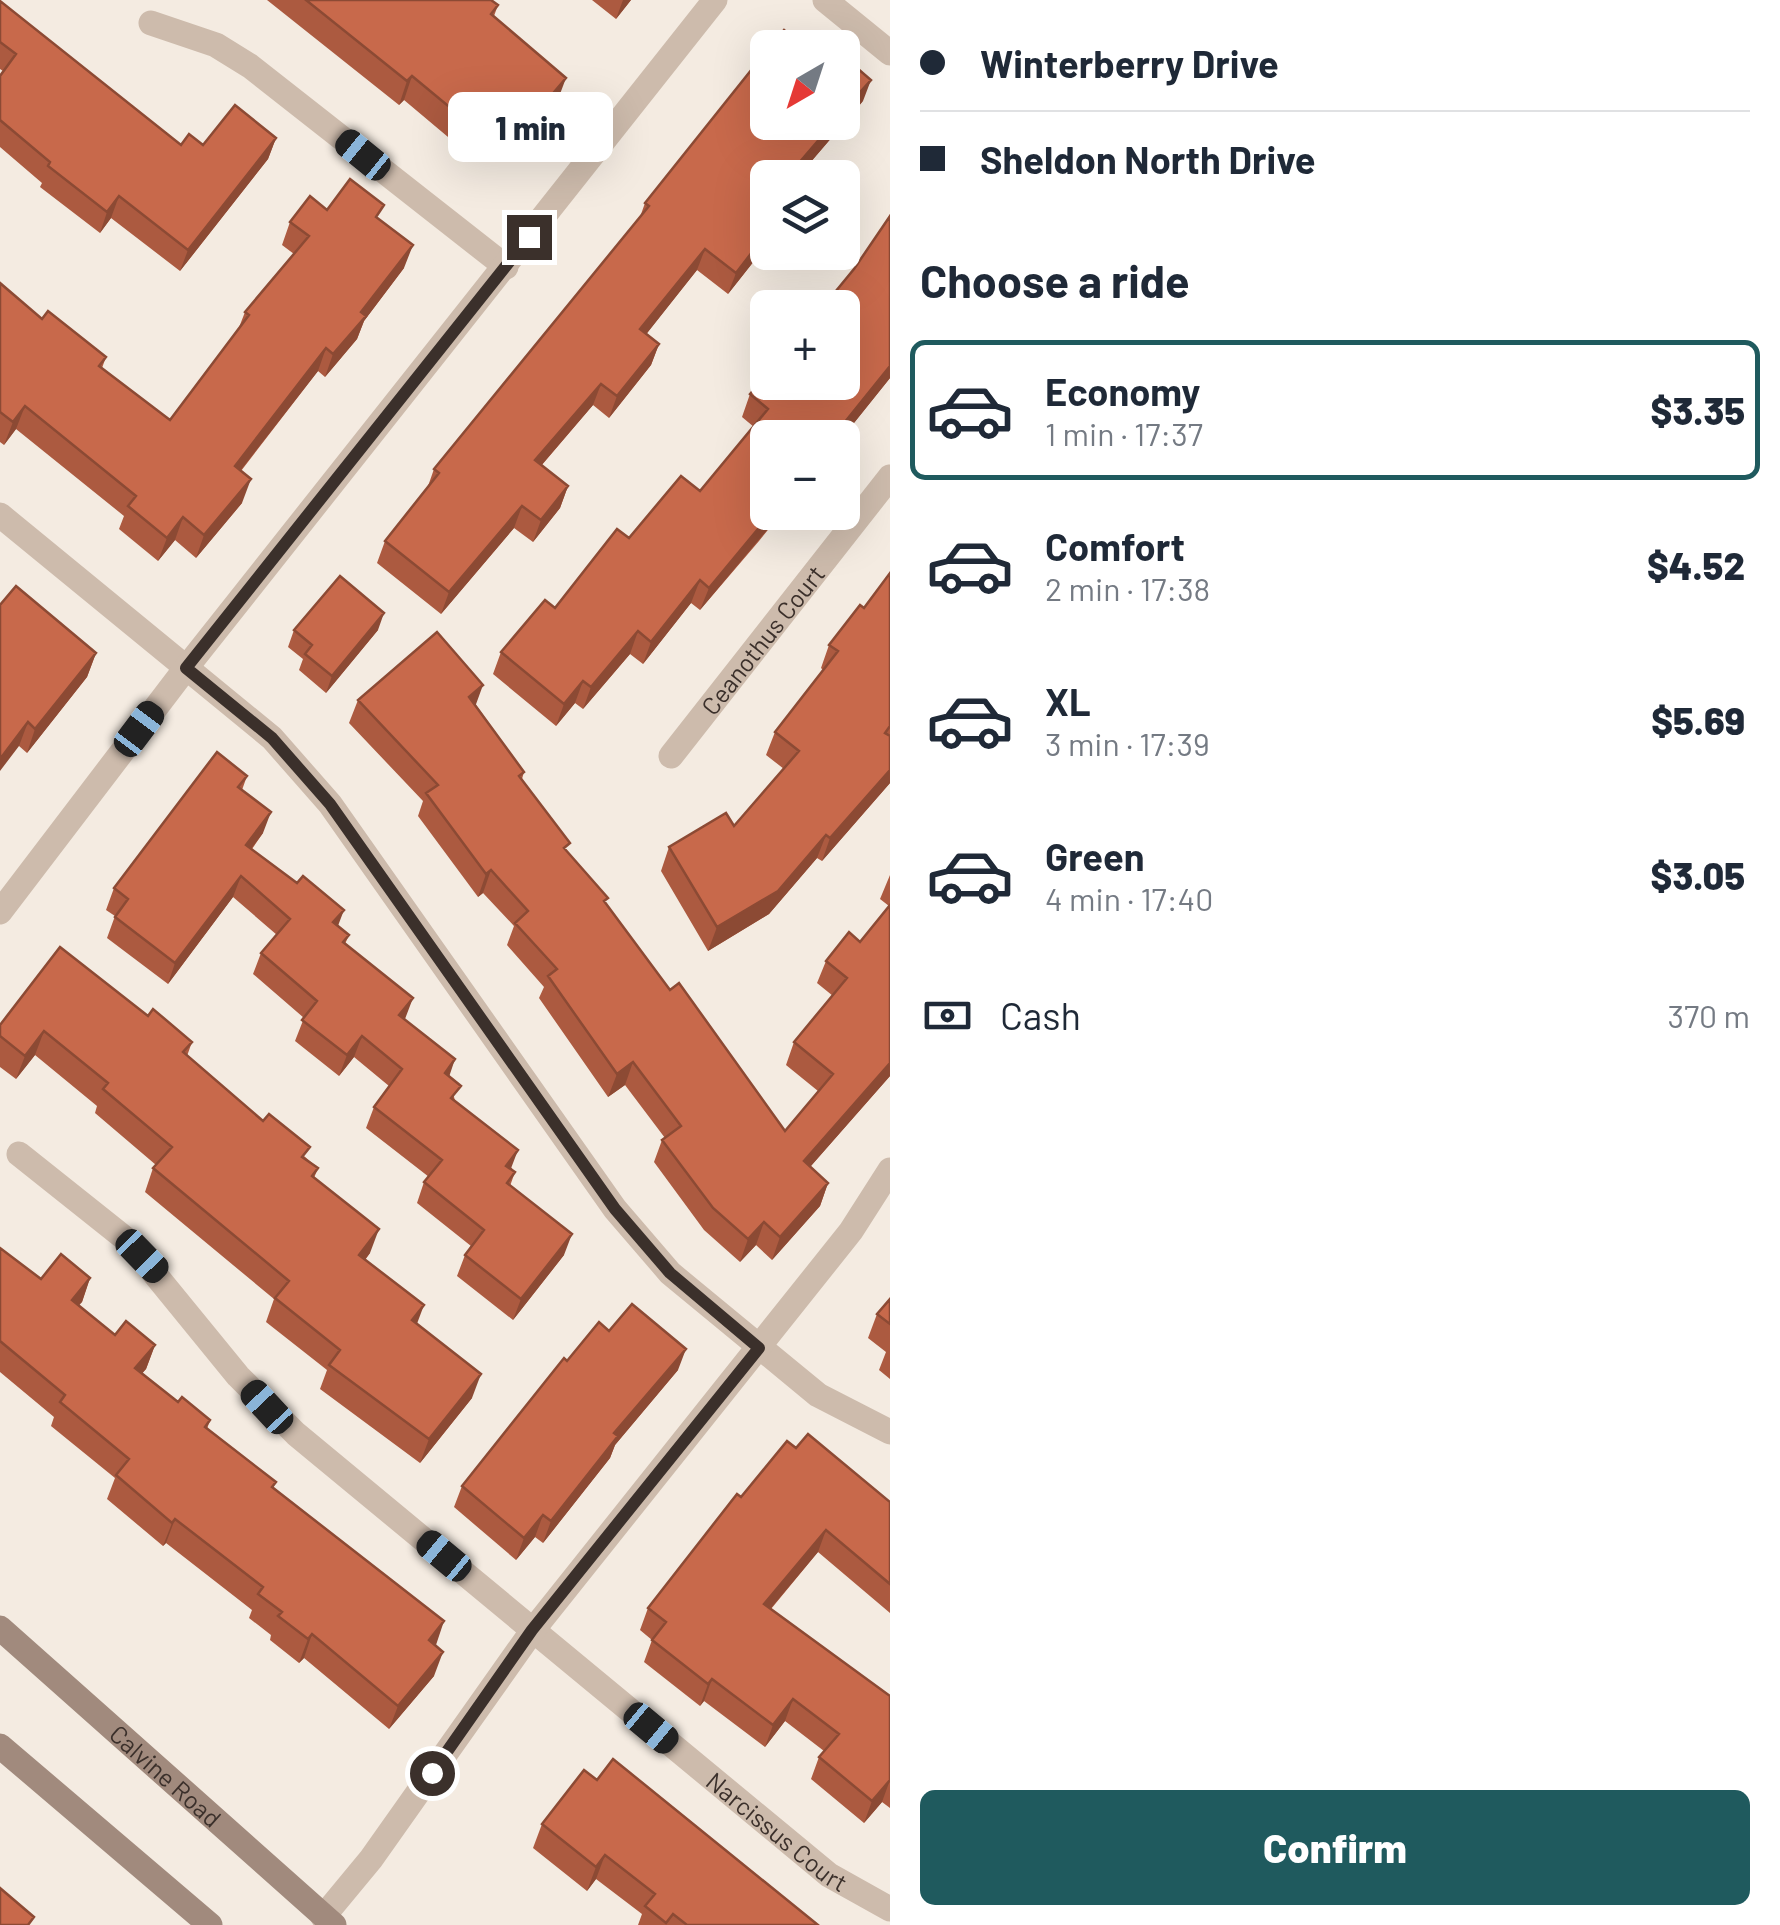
<!DOCTYPE html>
<meta charset="utf-8">
<style>
:root{--surface:#fff;--page:#f6f6f7;--text:#1f2937;--muted:#747a83;--line:#e0e1e3;--accent:#1f5a5e}
body{margin:0;font-family:Barlow,sans-serif;background:var(--page);color:var(--text);height:100vh;display:flex;flex-direction:column;font-size:38px;white-space:nowrap}
*{box-sizing:border-box;margin:0}
p{font-size:32px;color:var(--muted)}
.icon{flex:none;width:55px;height:55px;fill:none;stroke:currentColor;stroke-width:2;stroke-linecap:round;stroke-linejoin:round}
.map{position:relative;flex:1;overflow:hidden}
.panel{display:flex;flex-direction:column;background:var(--surface);width:890px}
.panel>*{flex:none}
.hud{display:grid;align-content:center;height:220px;padding:0 30px;background:var(--surface)}
.needle{width:65px;rotate:219deg}
.fabs{position:absolute;left:750px;top:30px;display:grid;gap:20px}
.fabs a{display:grid;place-items:center;width:110px;height:110px;border-radius:15px;background:var(--surface);box-shadow:0 10px 40px #0002;font-size:50px}
.end{position:absolute;width:45px;height:45px;margin:-22px;border:12px solid #3b302b;background:#fff;box-shadow:0 0 0 5px #fff}
.from{border-radius:50%}
.bubble{position:absolute;height:70px;border-radius:15px;background:var(--surface);box-shadow:0 10px 40px #0002;font-size:32px;font-weight:800;line-height:70px;text-align:center}
.car{position:absolute;width:30px;height:60px;margin:-30px -15px;border-radius:12px;box-shadow:0 0 8px 2px #0007;background:linear-gradient(#222 24%,#8ab4d8 0 40%,#222 0 76%,#8ab4d8 0 86%,#222 0)}
.hud b{display:flex;align-items:center;gap:35px;height:95px;font-size:38px}
.hud b+b{border-top:2px solid var(--line)}
.hud i{width:25px;height:25px;background:var(--text)}
ul{padding:0;list-style:none}
li{display:flex;align-items:center;gap:30px;height:140px;margin:0 20px 15px;padding:0 10px;border:5px solid transparent;border-radius:15px}
li div{flex:1}
li b{display:block;font-size:38px}
li em{font-style:normal;font-weight:800}
li.on{border-color:var(--accent)}
li>.icon{width:90px;height:90px;stroke-width:1.5}
h2{padding:0 30px;font-size:45px;line-height:120px}
.pay{display:flex;align-items:center;gap:25px;height:110px;padding:0 30px;font-size:38px}
.pay p{margin-inline-start:auto}
.button{display:flex;gap:20px;margin-top:auto;padding:20px 30px}
.button a{flex:1;height:115px;border-radius:15px;background:var(--accent);color:#fff;font-size:40px;font-weight:800;line-height:115px;text-align:center}
main{display:flex;flex:1;min-height:0}
.map>svg:first-child{display:block}
.lines{fill:none;stroke-linecap:round;stroke-linejoin:round}
.minor{stroke:#cdbbac;stroke-width:25}
.tertiary{stroke:#cdbbac;stroke-width:25}
.secondary{stroke:#a18a7d;stroke-width:25}
.wall{fill:#ac5a40}
.shaded-wall{fill:#8c4a34}
.building{fill:#c8694b;stroke:#8c4a34;stroke-width:2.5}
.route{stroke:#3b302b;stroke-width:12}
.labels{text-anchor:middle;dominant-baseline:central;stroke-width:10;stroke-linejoin:round;paint-order:stroke}
.street-label{font-size:25px;fill:#3b302b;stroke:#fbf5ee}
</style>
<main>
<div class="map">
<svg width="890" height="1925" viewBox="0 0 890 1925">
<rect width="100%" height="100%" fill="#f4ebe1"/>
<g class="lines">
<!-- minor -->
<g class="minor">
<path d="M825,0L890,53"/>
<path d="M151,23L216,45L250,66L506,267"/>
<path d="M0,515L272,738L330,804L615,1209L670,1273L818,1395L890,1432"/>
<path id="s1" d="M671,756L890,477"/>
<path id="s2" d="M19,1154L127,1240L238,1376L296,1434L829,1875L890,1909"/>
<path d="M323,1917L371,1859L533,1630L851,1231L890,1170"/>
</g>
<!-- tertiary -->
<path class="tertiary" d="M0,912L186,668L715,0"/>
<!-- secondary -->
<g class="secondary">
<path id="s3" d="M0,1628L334,1925"/>
<path d="M0,1746L210,1925"/>
</g>
</g>
<!-- wall -->
<path class="wall" d="M267,0H491L498,5L494,16L557,102L511,156L490,137L473,158L404,100L399,105Z
M592,0H631L616,19Z
M0,1L181,145H203L276,138L268,159L180,271L111,218L100,233L40,187L42,183L0,147V75L3,71L0,69Z
M863,101L797,178H768L764,216L759,229L766,234L758,256L728,294L697,270L646,334L659,344L651,365L609,418L593,405L541,466L568,486L560,508L533,542L514,528L441,614L377,563L385,541L427,489L434,469L640,217L645,203Z
M327,210L379,219L404,268L364,321L357,339L325,377L318,371L241,471L242,503L196,558L175,540L158,561L119,529L124,516L16,429L4,445L0,442V283L42,319L106,357L102,368L170,420L238,330L245,312L294,254L282,245L290,222Z
M890,216V378L759,541L700,610L691,603L643,664L630,654L583,709L575,703L556,726L493,674L501,652L555,608L629,538L700,491L754,427L742,417L750,394L854,269Z
M890,573V783L822,861L817,858L769,914L708,951L661,871L669,847L734,826L784,769L766,755L775,732L823,670L821,668L829,645L864,608Z
M0,605L96,653L87,677L27,753L19,746Z
M294,630H378L326,693L299,670L303,659L288,647Z
M358,700L476,705L524,772L522,779L567,852L670,990L785,1131L818,1091L786,1065L794,1042L833,996L817,983L826,961L860,942L889,906L880,899L890,875V1076L810,1167L828,1183L820,1206L772,1260L756,1245L740,1262L704,1230L654,1162L662,1140L665,1138L625,1085L608,1097L539,998L544,987L507,945L514,926L483,893L478,897L418,816L423,801L349,723Z
M247,776L242,790L263,833L252,849L349,935L345,944L449,1076L455,1101L515,1172L510,1186L564,1255L513,1320L457,1276L465,1255L471,1246L417,1203L424,1182L429,1177L366,1128L374,1107L389,1086L354,1057L339,1076L295,1041L304,1018L253,974L261,953L277,935L233,897L168,984L107,938L115,916L106,910L114,888Z
M148,1016L192,1042L187,1056L318,1168L314,1178L370,1253L365,1260L417,1324L472,1398L420,1463L320,1389L327,1370L266,1322L274,1299L145,1192L153,1168L156,1165L95,1113L97,1106L35,1055L16,1079L0,1067V1025Z
M0,1248L41,1279L90,1278L82,1302L78,1305L115,1335L155,1345L146,1369L142,1373L178,1402L210,1420L207,1429L276,1482L273,1488L435,1646L434,1676L389,1729L304,1658L299,1663L270,1640L271,1635L249,1618L252,1610L166,1543L163,1546L107,1499L115,1478L51,1426L54,1417L0,1372Z
M890,1299V1379L879,1370L886,1352L868,1338L877,1314Z
M609,1331L678,1370L615,1445L610,1458L543,1543L535,1537L516,1560L454,1507L462,1486L567,1361Z
M796,1448L890,1502V1613L818,1552L771,1609L890,1696V1808L882,1802L864,1823L811,1779L819,1757L824,1751L785,1721L765,1747L704,1701L700,1706L644,1662L652,1640L640,1630L648,1608L741,1497Z
M597,1780L818,1925H638L642,1914L596,1879L587,1891L533,1848L542,1824Z"/>
<!-- shaded-wall -->
<path class="shaded-wall" d="M623,0H631L616,19Z
M412,76L404,100L399,105L407,81Z
M566,78L557,102L511,156L520,132Z
M871,80L863,101L797,178H786L834,122H842V112Z
M499,114L490,137L473,158L482,134Z
M276,138L268,159L180,271L188,250Z
M119,196L111,218L100,233L107,212Z
M768,199V211L764,216L758,232L746,247L761,206Z
M766,234L758,256L728,294L736,273Z
M413,245L404,268L364,321L357,339L325,377L333,354L361,312Z
M705,249L697,270L633,351L640,329Z
M659,344L651,365L609,418L617,396Z
M326,348L318,371L226,489L235,466Z
M890,366V378L842,438H832Z
M601,384L593,405L527,482L535,460Z
M25,406L16,429L4,445L13,422Z
M251,479L242,503L196,558L204,535Z
M568,486L560,508L533,542L541,520Z
M522,506L514,528L441,614L449,592Z
M772,512H782L700,610L709,588Z
M183,517L175,540L158,561L167,538Z
M700,580L691,603L643,664L651,642Z
M384,613L378,630L326,693L332,676Z
M638,631L630,654L583,709L591,687Z
M96,653L87,677L27,753L35,729Z
M583,681L575,703L556,726L564,704Z
M483,685L475,707L469,697Z
M28,722L19,746L0,771V759Z
M890,770V783L822,861L830,838Z
M271,812L263,833L238,866L246,845Z
M826,835L817,858L769,914L708,951L717,927Z
M491,870L483,893L478,897L486,874Z
M241,876L233,897L168,984L175,963Z
M344,910L336,931L333,922Z
M413,998L405,1019L391,1037L399,1015Z
M44,1031L35,1055L16,1079L25,1056Z
M362,1036L354,1057L339,1076L347,1055Z
M455,1059L448,1080L445,1073Z
M633,1062L625,1085L608,1097L617,1074Z
M890,1063V1076L796,1183L804,1161Z
M518,1150L510,1171L506,1166Z
M828,1183L820,1206L772,1260L780,1237Z
M764,1222L756,1245L740,1262L748,1239Z
M379,1229L370,1253L350,1279L359,1255Z
M572,1234L564,1255L513,1320L521,1299Z
M90,1278L82,1302L63,1324L72,1300Z
M424,1305L415,1329L412,1320Z
M155,1345L146,1369L127,1391L135,1368Z
M686,1349L678,1370L615,1445L610,1458L543,1543L551,1521L614,1433Z
M481,1374L472,1398L420,1463L429,1439Z
M543,1515L535,1537L516,1560L524,1538Z
M175,1519L166,1543L163,1546L172,1523Z
M826,1530L818,1552L756,1626L764,1604Z
M444,1621L436,1645L429,1640Z
M312,1634L304,1658L299,1663L308,1639Z
M443,1652L434,1676L389,1729L398,1706Z
M712,1679L704,1701L700,1706L708,1684Z
M793,1699L785,1721L765,1747L773,1725Z
M890,1780L882,1802L864,1823L872,1801Z
M605,1855L596,1879L587,1891L596,1867Z"/>
<!-- building -->
<path class="building" d="M306,0H491L498,5L491,14L566,78L520,132L499,114L482,134L412,76L407,81Z
M0,1L181,145L189,134L203,145L235,105L276,138L188,250L119,196L107,212L48,166L50,162L0,120V76L16,54L0,42Z
M784,30L803,47L816,33L833,48H769Z
M768,49V122H834L786,178H768V199L761,206L766,210L754,225L766,234L736,273L705,249L640,329L659,344L617,396L601,384L535,460L568,486L541,520L522,506L449,592L385,541L439,473L434,469L649,206L645,203Z
M842,55L871,80L842,112Z
M350,179L384,205L376,217L413,245L361,312L366,316L333,354L326,348L235,466L251,479L204,535L183,517L167,538L128,506L136,496L25,406L13,422L0,412V283L42,319L48,311L106,357L99,366L170,420L249,315L245,312L309,236L290,222L310,196L327,210Z
M890,216V366L832,438H768V512H772L709,588L700,580L651,642L638,631L591,687L583,681L564,704L501,652L545,600L555,608L617,529L629,538L681,476L700,491L768,409L750,394L768,373V382H842V308H822L854,269Z
M890,573V726L885,733L890,736V770L830,838L826,835L778,891L717,927L669,847L726,813L734,826L799,751L775,732L838,651L829,645L860,605L864,608Z
M340,576L384,613L332,676L305,654L312,645L294,630Z
M16,586L96,653L35,729L28,722L0,759V605Z
M437,632L483,685L469,697L524,772L519,776L570,843L564,848L608,898L604,901L670,990L679,983L785,1131L833,1074L794,1042L847,978L826,961L849,932L860,942L890,905V1063L804,1161L828,1183L780,1237L764,1222L748,1239L713,1208L662,1140L681,1126L633,1062L617,1074L548,976L557,969L515,923L528,911L491,870L486,874L426,793L438,785L358,700Z
M217,752L247,776L238,787L271,812L246,845L297,883L303,876L344,910L333,922L349,935L343,942L413,998L399,1015L455,1059L445,1073L461,1086L451,1098L518,1150L506,1166L515,1172L507,1183L572,1234L521,1299L465,1255L484,1230L424,1182L442,1160L374,1107L402,1069L362,1036L347,1055L302,1020L317,1001L261,953L290,919L241,876L175,963L115,917L128,899L114,888Z
M60,947L148,1016L153,1009L192,1042L183,1052L263,1121L269,1114L310,1147L302,1157L318,1168L312,1176L379,1229L359,1255L424,1305L412,1320L481,1374L429,1439L329,1365L340,1350L275,1298L289,1281L153,1168L172,1147L103,1089L108,1083L44,1031L25,1056L0,1036V1025Z
M0,1248L41,1279L61,1254L90,1278L72,1300L115,1335L126,1321L155,1345L135,1368L178,1402L182,1397L210,1420L205,1427L276,1482L272,1487L444,1621L429,1640L443,1652L398,1706L312,1634L308,1639L278,1616L282,1612L258,1594L263,1587L175,1519L172,1523L116,1475L129,1459L60,1402L65,1395L0,1341Z
M890,1299V1324L877,1314Z
M632,1304L686,1349L614,1433L618,1436L551,1521L543,1515L524,1538L462,1486L564,1358L567,1361L599,1322L609,1331Z
M808,1434L890,1502V1584L826,1530L764,1604L890,1696V1780L872,1801L819,1757L839,1734L793,1699L773,1725L712,1679L708,1684L652,1640L666,1622L648,1608L737,1494L741,1497L787,1441L796,1448Z
M613,1759L818,1925H687L673,1914L666,1923L645,1906L655,1894L605,1855L596,1867L542,1824L584,1770L597,1780Z
M0,1888L34,1917L28,1925H0Z"/>
<g class="lines">
<!-- route -->
<path class="route" d="M432,1773L532,1630L759,1348L670,1273L615,1209L330,804L272,738L186,668L529,237"/>
</g>
<g class="labels">
<!-- street labels -->
<g class="street-label">
<text stroke="none"><textPath href="#s1" startOffset="148">Ceanothus Court</textPath></text>
<text stroke="none"><textPath href="#s3" startOffset="222">Calvine Road</textPath></text>
<text stroke="none"><textPath href="#s2" startOffset="1020">Narcissus Court</textPath></text>
</g>
</g>
</svg>
<div class="fabs">
<a><svg class="needle" viewBox="-14 -14 28 28"><path d="M0-13l5 13h-10z" fill="#e53935"/><path d="M0 13l5-13h-10z" fill="#747a83"/></svg></a>
<a><svg class="icon" aria-label="layers" viewBox="0 0 24 24"><path d="M12 4l9 5-9 5-9-5zM3 14l9 5 9-5"/></svg></a>
<a>+</a>
<a>−</a>
</div>
<i class="end from" style="left:432px;top:1773px"></i>
<i class="end" style="left:529px;top:237px"></i>
<div class="bubble" style="left:448px;top:92px;width:165px">1 min</div>
<i class="car" style="left:363px;top:155px;rotate:309deg"></i>
<i class="car" style="left:139px;top:729px;rotate:37deg"></i>
<i class="car" style="left:142px;top:1256px;rotate:136deg"></i>
<i class="car" style="left:267px;top:1407px;rotate:317deg"></i>
<i class="car" style="left:444px;top:1556px;rotate:310deg"></i>
<i class="car" style="left:651px;top:1728px;rotate:130deg"></i>
</div>
<section class="panel">
<div class="hud">
<b><i class="from"></i>Winterberry Drive</b>
<b><i></i>Sheldon North Drive</b>
</div>
<h2>Choose a ride</h2>
<ul>
<li class="on"><svg class="icon" aria-label="car" viewBox="0 0 24 24"><path d="M5 17H2v-5l4-1 3-4h7l3 4 3 1v5h-3M9 17h6M6 11h13"/><circle cx="7" cy="17" r="2"/><circle cx="17" cy="17" r="2"/></svg><div><b>Economy</b><p>1 min · 17:37</p></div><em>$3.35</em></li>
<li><svg class="icon" aria-label="car" viewBox="0 0 24 24"><path d="M5 17H2v-5l4-1 3-4h7l3 4 3 1v5h-3M9 17h6M6 11h13"/><circle cx="7" cy="17" r="2"/><circle cx="17" cy="17" r="2"/></svg><div><b>Comfort</b><p>2 min · 17:38</p></div><em>$4.52</em></li>
<li><svg class="icon" aria-label="car" viewBox="0 0 24 24"><path d="M5 17H2v-5l4-1 3-4h7l3 4 3 1v5h-3M9 17h6M6 11h13"/><circle cx="7" cy="17" r="2"/><circle cx="17" cy="17" r="2"/></svg><div><b>XL</b><p>3 min · 17:39</p></div><em>$5.69</em></li>
<li><svg class="icon" aria-label="car" viewBox="0 0 24 24"><path d="M5 17H2v-5l4-1 3-4h7l3 4 3 1v5h-3M9 17h6M6 11h13"/><circle cx="7" cy="17" r="2"/><circle cx="17" cy="17" r="2"/></svg><div><b>Green</b><p>4 min · 17:40</p></div><em>$3.05</em></li>
</ul>
<div class="pay"><svg class="icon" aria-label="cash" viewBox="0 0 24 24"><path d="M3 7h18v10H3z"/><circle cx="12" cy="12" r="2"/></svg>Cash<p>370 m</p></div>
<div class="button"><a>Confirm</a></div>
</section>
</main>
